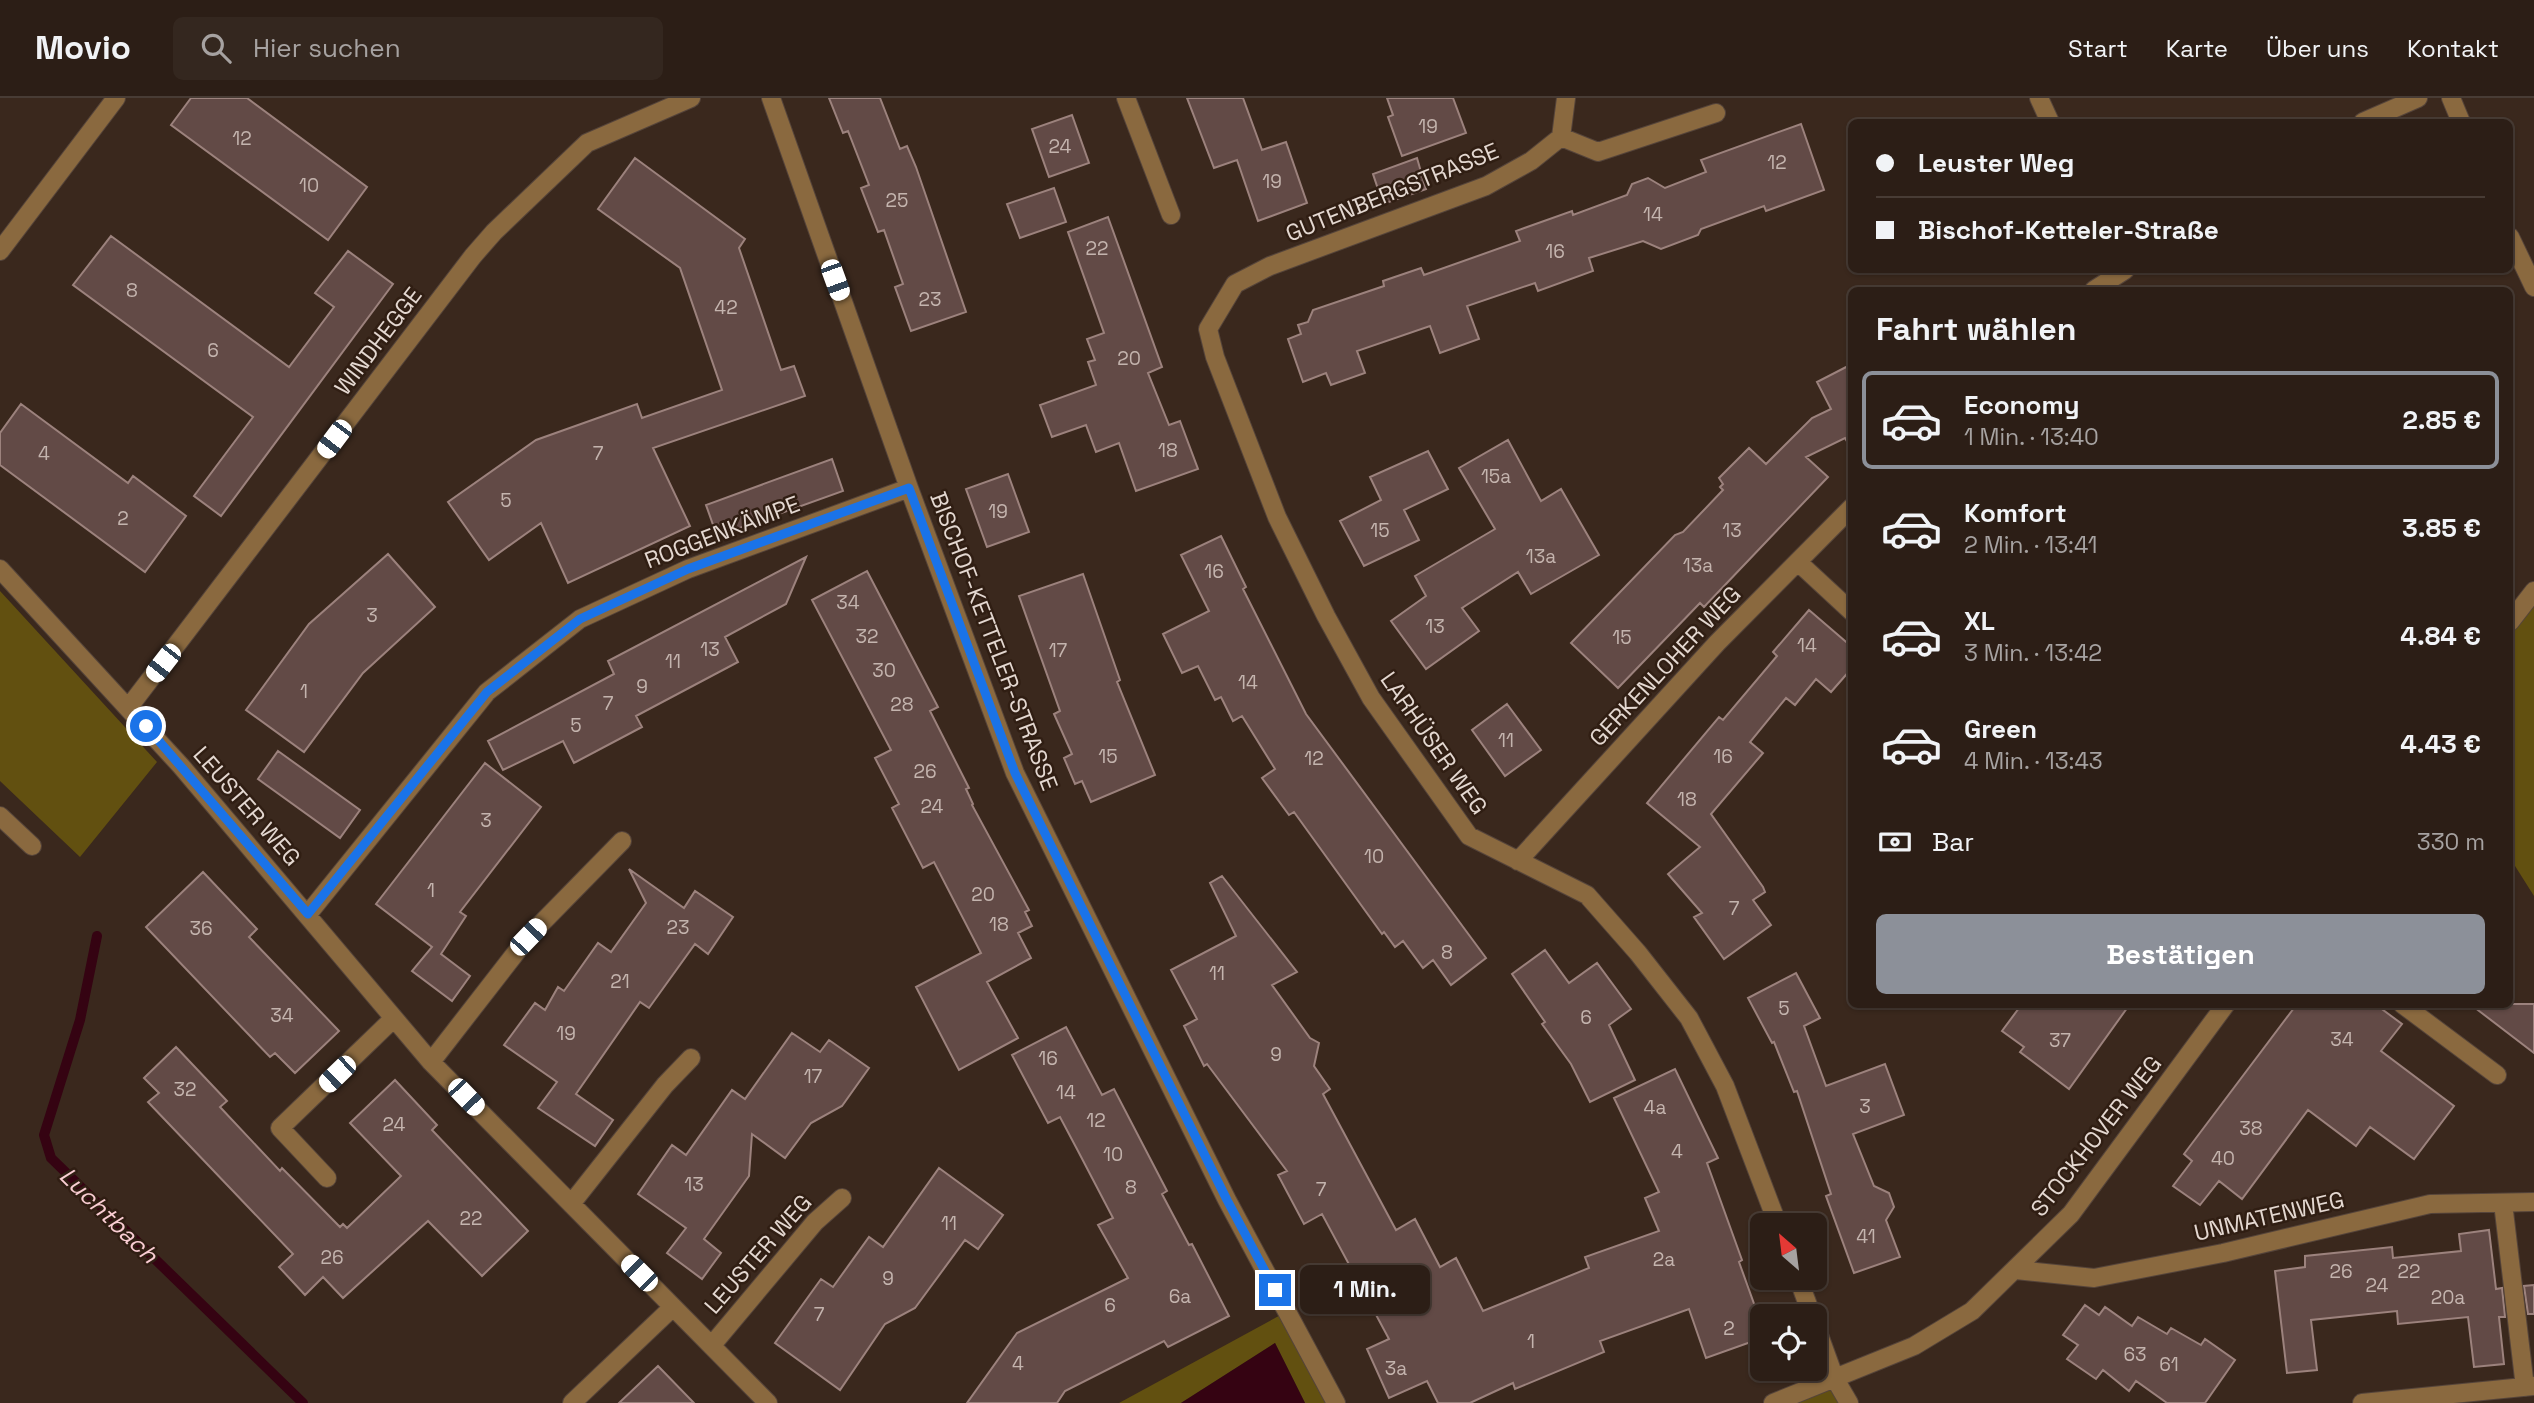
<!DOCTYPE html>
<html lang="de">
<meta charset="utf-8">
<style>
:root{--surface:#2c1e16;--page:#34271f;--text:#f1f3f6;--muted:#a6a2a1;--line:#483c35;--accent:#8c9099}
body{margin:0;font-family:"Space Grotesk",sans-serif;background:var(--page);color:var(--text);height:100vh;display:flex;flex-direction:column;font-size:26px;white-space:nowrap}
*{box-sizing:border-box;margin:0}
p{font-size:23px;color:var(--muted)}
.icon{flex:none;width:38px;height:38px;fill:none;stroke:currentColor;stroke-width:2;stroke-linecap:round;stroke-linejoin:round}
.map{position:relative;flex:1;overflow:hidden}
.drawer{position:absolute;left:1848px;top:189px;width:665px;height:721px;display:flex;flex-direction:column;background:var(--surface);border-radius:10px;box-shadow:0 2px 5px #0004,0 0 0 2px var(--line)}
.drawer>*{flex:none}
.banner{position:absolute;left:1848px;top:21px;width:665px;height:154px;border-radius:10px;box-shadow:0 2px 5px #0004,0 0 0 2px var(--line);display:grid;align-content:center;height:154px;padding:0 28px;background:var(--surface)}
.needle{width:46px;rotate:332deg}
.tools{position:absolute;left:1750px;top:1115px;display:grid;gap:14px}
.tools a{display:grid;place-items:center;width:77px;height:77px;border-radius:10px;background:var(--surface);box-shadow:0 2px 5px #0004,0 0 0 2px var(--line);font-size:35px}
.end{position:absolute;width:32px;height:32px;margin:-16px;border:9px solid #1a73e8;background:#fff;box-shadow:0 0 0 4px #fff}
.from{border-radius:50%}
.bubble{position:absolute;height:49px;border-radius:10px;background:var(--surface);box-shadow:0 2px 5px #0004,0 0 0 2px var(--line);font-size:23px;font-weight:700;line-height:49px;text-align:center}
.car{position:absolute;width:21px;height:42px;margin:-21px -10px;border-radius:9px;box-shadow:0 0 5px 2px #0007;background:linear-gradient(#fff 24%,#345 0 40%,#fff 0 76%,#345 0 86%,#fff 0)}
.banner b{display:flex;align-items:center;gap:24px;height:66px;font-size:26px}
.banner b+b{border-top:2px solid var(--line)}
.banner i{width:18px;height:18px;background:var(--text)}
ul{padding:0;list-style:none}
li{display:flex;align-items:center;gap:21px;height:98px;margin:0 14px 10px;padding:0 14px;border:4px solid transparent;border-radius:10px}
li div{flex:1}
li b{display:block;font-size:26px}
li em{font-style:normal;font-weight:700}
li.selected{border-color:var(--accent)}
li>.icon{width:63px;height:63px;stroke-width:1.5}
h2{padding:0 28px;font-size:32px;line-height:84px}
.pay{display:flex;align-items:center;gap:18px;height:77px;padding:0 28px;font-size:26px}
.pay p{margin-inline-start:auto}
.button{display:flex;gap:14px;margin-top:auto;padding:14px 28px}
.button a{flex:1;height:80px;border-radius:10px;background:var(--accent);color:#fff;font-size:28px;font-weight:700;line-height:80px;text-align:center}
header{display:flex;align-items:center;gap:42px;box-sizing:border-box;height:98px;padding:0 35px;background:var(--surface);border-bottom:2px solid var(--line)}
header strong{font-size:33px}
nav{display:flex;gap:38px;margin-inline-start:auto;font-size:24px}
.search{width:490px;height:63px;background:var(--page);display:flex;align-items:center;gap:18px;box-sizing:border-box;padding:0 24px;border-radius:10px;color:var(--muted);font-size:26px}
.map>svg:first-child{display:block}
.green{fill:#625010}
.water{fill:#350312}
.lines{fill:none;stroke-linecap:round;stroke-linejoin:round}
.stream{stroke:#350312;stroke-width:10}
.building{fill:#624a46;stroke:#9c827d;stroke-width:2}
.minor-casing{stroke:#55443a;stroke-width:20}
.minor{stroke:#8a693f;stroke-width:18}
.route{stroke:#1a73e8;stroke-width:9}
.labels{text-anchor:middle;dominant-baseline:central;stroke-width:5;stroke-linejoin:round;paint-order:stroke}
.number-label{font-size:19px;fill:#c4b4ae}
.street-label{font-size:23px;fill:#e4d8d1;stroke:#301e13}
.water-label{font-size:24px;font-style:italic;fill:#facdd3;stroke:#301e13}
</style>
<header>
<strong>Movio</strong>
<div class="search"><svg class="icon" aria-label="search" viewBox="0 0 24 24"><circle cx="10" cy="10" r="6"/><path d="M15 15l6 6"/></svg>Hier suchen</div>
<nav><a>Start</a><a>Karte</a><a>Über uns</a><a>Kontakt</a></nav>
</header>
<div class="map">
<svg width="2534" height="1305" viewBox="0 0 2534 1305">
<rect width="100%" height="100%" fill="#3a281d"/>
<!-- green -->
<path class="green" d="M0,493L157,664L80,759L0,683Z
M2534,493V798L2510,760V524Z
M1286,1214L1336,1305H1305L1275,1245L1181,1305H1119Z
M1835,1281L1844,1305H1773Z"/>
<!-- water -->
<path class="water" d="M1275,1245L1305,1305H1181Z"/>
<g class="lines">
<!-- stream -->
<path class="stream" d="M97,838L80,922L44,1037L51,1060L303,1305"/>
</g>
<!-- building -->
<path class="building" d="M191,0H247L367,89L328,142L171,27Z
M829,0H880L900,51L907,48L916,69L966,214L911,233L895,189L903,186L884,132L878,134L861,90L869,87L848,33L843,35Z
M1187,0H1243L1262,52L1286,44L1307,105L1258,123L1237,62L1214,70Z
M1387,0H1453L1466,35L1402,58L1388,19L1393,17Z
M1072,17L1089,65L1049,79L1032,31Z
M1801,26L1824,92L1766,113L1764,108L1701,131L1698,137L1661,151L1643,143L1589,160L1593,173L1538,193L1535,185L1467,208L1479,241L1440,255L1430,228L1357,253L1365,275L1331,287L1326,275L1303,284L1288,241L1301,236L1298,227L1308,224L1313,212L1384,188L1383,183L1421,170L1424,177L1520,143L1516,133L1572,113L1573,117L1627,97L1632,86L1648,80L1665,90L1706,74L1701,62Z
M635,60L745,141L739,150L781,272L794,268L805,298L653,350L690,428L568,485L541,425L489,462L448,404L536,342L637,306L642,320L722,292L680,170L598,111Z
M1417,60L1426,91L1383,106L1373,76Z
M1054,90L1066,124L1020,140L1007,106Z
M1108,119L1162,269L1148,275L1169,327L1180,323L1198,371L1136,393L1119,345L1096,354L1086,327L1052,339L1040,307L1096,287L1088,264L1095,262L1087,241L1104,235L1068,134Z
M111,138L289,269L334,209L315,195L348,153L393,186L221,418L194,398L253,319L73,187Z
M1852,266V352L1845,340L1806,359L1828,379L1704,509L1700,505L1618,590L1571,545L1675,437L1683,434L1723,392L1720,389L1723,386L1719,380L1749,350L1766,366L1812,320L1831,311L1817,284Z
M21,306L128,385L133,378L186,418L145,474L0,367V335Z
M1508,342L1541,403L1561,391L1599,457L1531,496L1518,474L1462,510L1479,533L1426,571L1391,523L1426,498L1415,478L1495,431L1459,370Z
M1428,353L1448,391L1404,412L1419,442L1364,468L1340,423L1381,402L1370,379Z
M832,361L843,393L717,438L706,407Z
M1008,376L1029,434L987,449L966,391Z
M1221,438L1246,489L1243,491L1306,616L1486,860L1451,887L1433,862L1423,870L1403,843L1395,849L1384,834L1382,836L1294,714L1289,717L1262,680L1275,671L1242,618L1233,623L1221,599L1215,602L1198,568L1182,575L1163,536L1209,513L1181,457Z
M388,456L435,509L363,575L304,654L246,612L309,526Z
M806,459L786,506L725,539L738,564L636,618L642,629L574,665L563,643L503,672L488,643L614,576L608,563Z
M867,473L938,609L930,613L969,690L966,691L973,706L972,707L1029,812L1025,814L1032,828L1018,835L1031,860L987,884L1018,940L959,972L916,889L981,855L934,764L923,770L892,710L899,706L875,660L891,652L812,502Z
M1083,476L1120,582L1117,584L1155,677L1091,704L1082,683L1075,686L1064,660L1072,656L1054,616L1060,613L1019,498Z
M1809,512L1852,549V570L1831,594L1816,581L1795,607L1786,600L1750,644L1763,655L1711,716L1763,789L1765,794L1753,802L1771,827L1724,861L1694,819L1702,815L1668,776L1700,749L1647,705L1719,619L1723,622L1777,558L1773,554Z
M1507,606L1541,652L1505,678L1472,632Z
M278,653L360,712L340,740L258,681Z
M485,665L541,709L460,814L466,818L441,856L470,878L452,903L412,873L432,849L376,806Z
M629,771L684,810L695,793L733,819L708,856L695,846L649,910L640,904L576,996L613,1022L595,1048L538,1010L557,984L504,947L535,905L545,912L558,889L564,893L598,845L611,854L646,805Z
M203,774L257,831L249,839L339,933L295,975L275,955L270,959L146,829Z
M1222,778L1297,874L1272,887L1310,940L1319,945L1314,968L1330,991L1323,996L1396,1132L1415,1121L1440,1169L1456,1160L1483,1213L1589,1170L1585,1159L1659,1133L1645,1100L1659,1094L1614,1000L1675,971L1718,1060L1707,1065L1742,1162L1739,1164L1762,1228V1240L1706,1260L1689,1211L1600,1243L1604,1254L1515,1291L1513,1285L1470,1305H1438L1427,1283L1389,1300L1367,1251L1389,1241L1322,1116L1304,1126L1278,1077L1287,1073L1207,966L1204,968L1184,928L1197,921L1171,872L1236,838L1210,785Z
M1545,852L1569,885L1597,865L1631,911L1609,927L1635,982L1590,1004L1571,966L1542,926L1545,924L1512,876Z
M1796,875L1820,920L1804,928L1826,988L1885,966L1904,1017L1853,1036L1874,1088L1889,1095L1894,1109L1886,1122L1900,1159L1854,1175L1826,1098L1831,1096L1797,993L1794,994L1774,944L1772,945L1748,900Z
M2022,906H2130L2069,991L2020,954L2024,949L2002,933Z
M2297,906H2375L2402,926L2381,953L2454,1008L2414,1061L2370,1029L2356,1048L2308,1012L2242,1101L2219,1083L2200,1107L2173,1088L2192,1063L2184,1056Z
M2470,906H2534V955Z
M1066,929L1102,997L1114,991L1167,1093L1162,1096L1189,1147L1192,1146L1229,1218L1168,1249L1164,1243L1065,1293L1057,1305H967L1017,1235L1128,1180L1098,1127L1113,1120L1078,1053L1060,1019L1048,1025L1012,957Z
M792,935L820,954L829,942L869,970L842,1008L811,1025L785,1060L752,1036L749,1078L704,1141L721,1155L702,1181L667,1155L686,1130L638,1096L672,1047L686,1057L732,992L745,1001Z
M176,949L227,1003L220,1009L280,1073L282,1070L340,1129L343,1126L347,1130L401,1078L350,1025L395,982L437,1027L432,1032L528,1133L482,1178L428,1123L343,1200L323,1179L305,1197L279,1169L293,1156L148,1004L159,995L144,980Z
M939,1070L1003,1117L978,1151L965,1142L915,1210L885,1226L840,1292L775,1245L821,1181L833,1189L869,1139L883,1149Z
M2489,1132L2496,1191L2502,1190L2505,1219H2499L2504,1266L2474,1269L2468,1219L2398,1226L2397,1213L2311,1222L2317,1272L2287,1275L2275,1173L2305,1169V1158L2392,1149L2393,1160L2461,1153L2459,1136Z
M2534,1187V1216H2528L2524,1188Z
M2085,1207L2099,1217L2105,1209L2132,1228L2138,1219L2167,1236L2171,1230L2201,1247L2205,1241L2235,1262L2205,1305H2167L2136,1283L2129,1293L2103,1272L2096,1281L2067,1261L2078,1247L2063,1237Z
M658,1268L694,1305H619Z"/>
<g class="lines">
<defs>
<path id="minor" d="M771,0L909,390L1015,675L1227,1102L1336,1305
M1126,0L1171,117
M1566,0L1561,39L1531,63L1486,88L1270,168L1235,186L1208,231L1215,259L1277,419L1326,518L1371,600L1469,738L1587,797L1638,855L1689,920L1725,988L1778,1127
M2039,0L2050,24
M2451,0L2461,24
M2363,24L2418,0
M1561,39L1598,54L1716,15
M2510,139L2534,189
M0,153L116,0
M2094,192L2125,172
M1798,464L1852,514
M0,471L181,668L431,964L768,1305
M2510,524L2534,493
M129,609L473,158L494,134L587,45L691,0
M0,718L32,748
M1518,763L1717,545L1852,409
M308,816L487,594L580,521L688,471L909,390
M2402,906L2497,977
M431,964L528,839L622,743
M327,1080L280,1030L393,921
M2503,1105L2525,1289
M571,1106L665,987L691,960
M2016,1172L2094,1180L2223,1155L2430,1106L2534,1104
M1798,1180L1812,1218
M1815,1226L1835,1281L1849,1305
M712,1247L815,1124L842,1100
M572,1305L673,1209
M1773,1305L1914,1248L1972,1213L2071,1116L2226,906
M2362,1305L2534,1288"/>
</defs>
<!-- minor casing -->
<use href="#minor" class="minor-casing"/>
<!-- minor -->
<use href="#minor" class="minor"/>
</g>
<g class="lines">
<!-- route -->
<path class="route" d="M146,628L308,816L487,594L580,521L688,471L909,390L1015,675L1227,1102L1275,1192"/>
</g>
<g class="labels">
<!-- number labels -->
<g class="number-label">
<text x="1428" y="28">19</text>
<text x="242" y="40">12</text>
<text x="1060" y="48">24</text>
<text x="1777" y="64">12</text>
<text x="1272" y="83">19</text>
<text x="309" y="87">10</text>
<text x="897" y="102">25</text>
<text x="1653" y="116">14</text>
<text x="1097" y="150">22</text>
<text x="1555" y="153">16</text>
<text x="132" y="192">8</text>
<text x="930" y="201">23</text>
<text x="726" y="209">42</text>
<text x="213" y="252">6</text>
<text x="1129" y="260">20</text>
<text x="1168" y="352">18</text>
<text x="44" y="355">4</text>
<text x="598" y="355">7</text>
<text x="1496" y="378">15a</text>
<text x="506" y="402">5</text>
<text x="998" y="413">19</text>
<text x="123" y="420">2</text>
<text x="1380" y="432">15</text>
<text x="1732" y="432">13</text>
<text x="1541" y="458">13a</text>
<text x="1698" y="467">13a</text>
<text x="1214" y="473">16</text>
<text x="848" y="504">34</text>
<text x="372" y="517">3</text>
<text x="1435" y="528">13</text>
<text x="867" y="538">32</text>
<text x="1622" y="539">15</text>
<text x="1807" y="547">14</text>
<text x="710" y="551">13</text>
<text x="1058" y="552">17</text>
<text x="673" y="563">11</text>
<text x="884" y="572">30</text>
<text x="1248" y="584">14</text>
<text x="642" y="588">9</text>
<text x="304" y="593">1</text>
<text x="608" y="605">7</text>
<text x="902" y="606">28</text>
<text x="576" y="627">5</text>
<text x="1506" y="642">11</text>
<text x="1108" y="658">15</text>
<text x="1723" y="658">16</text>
<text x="1314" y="660">12</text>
<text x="925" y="673">26</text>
<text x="1687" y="701">18</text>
<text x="932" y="708">24</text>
<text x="486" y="722">3</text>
<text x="1374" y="758">10</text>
<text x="431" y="792">1</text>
<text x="983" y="796">20</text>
<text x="1734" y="810">7</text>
<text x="999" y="826">18</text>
<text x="678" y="829">23</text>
<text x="201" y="830">36</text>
<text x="1447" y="854">8</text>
<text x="1217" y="875">11</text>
<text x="620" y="883">21</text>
<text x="1784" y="910">5</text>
<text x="282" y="917">34</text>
<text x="1586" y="919">6</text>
<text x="566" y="935">19</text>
<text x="2342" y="941">34</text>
<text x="2060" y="942">37</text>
<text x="1276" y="956">9</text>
<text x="1048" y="960">16</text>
<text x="813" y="978">17</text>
<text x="185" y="991">32</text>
<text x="1066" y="994">14</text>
<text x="1865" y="1008">3</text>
<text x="1655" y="1009">4a</text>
<text x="1096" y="1022">12</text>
<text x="394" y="1026">24</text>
<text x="2251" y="1030">38</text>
<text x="1677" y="1053">4</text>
<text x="1113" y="1056">10</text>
<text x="2223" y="1060">40</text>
<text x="694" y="1086">13</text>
<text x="1131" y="1089">8</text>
<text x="1321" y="1091">7</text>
<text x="471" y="1120">22</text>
<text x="949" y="1125">11</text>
<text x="1866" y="1138">41</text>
<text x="332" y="1159">26</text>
<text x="1664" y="1161">2a</text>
<text x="2341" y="1173">26</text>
<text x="2409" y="1173">22</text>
<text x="888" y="1180">9</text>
<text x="2377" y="1187">24</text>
<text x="1180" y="1198">6a</text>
<text x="2448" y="1199">20a</text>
<text x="1110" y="1207">6</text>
<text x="819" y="1216">7</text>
<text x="1729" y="1230">2</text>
<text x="1531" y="1243">1</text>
<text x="2135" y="1256">63</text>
<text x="1018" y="1265">4</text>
<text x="2169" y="1266">61</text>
<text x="1396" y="1270">3a</text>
</g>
<!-- street labels -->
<g class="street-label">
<text transform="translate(1392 94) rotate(-22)">GUTENBERGSTRASSE</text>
<text transform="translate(378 243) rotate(-53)">WINDHEGGE</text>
<text transform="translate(722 434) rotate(-21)">ROGGENKÄMPE</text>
<text transform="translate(994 543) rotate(69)">BISCHOF-KETTELER-STRASSE</text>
<text transform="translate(1665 568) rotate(-47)">GERKENLOHER WEG</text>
<text transform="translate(1434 645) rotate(55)">LARHÜSER WEG</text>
<text transform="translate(247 708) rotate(49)">LEUSTER WEG</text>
<text transform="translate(2096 1038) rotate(-52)">STOCKHOVER WEG</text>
<text transform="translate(2269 1118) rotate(-13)">UNMATENWEG</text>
<text transform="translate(758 1156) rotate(-49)">LEUSTER WEG</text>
</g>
<!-- water labels -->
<g class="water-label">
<text transform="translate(109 1117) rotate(44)">Luchtbach</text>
</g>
</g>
</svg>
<div class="tools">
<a><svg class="needle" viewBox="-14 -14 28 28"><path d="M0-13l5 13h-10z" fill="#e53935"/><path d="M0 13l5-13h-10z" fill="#a6a2a1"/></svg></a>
<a><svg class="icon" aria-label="locate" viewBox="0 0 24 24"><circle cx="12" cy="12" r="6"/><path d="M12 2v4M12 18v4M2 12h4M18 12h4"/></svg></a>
</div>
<i class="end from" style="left:146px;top:628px"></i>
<i class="end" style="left:1275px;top:1192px"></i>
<div class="bubble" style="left:1300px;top:1167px;width:130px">1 Min.</div>
<i class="car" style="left:835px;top:182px;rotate:160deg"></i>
<i class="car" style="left:334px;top:341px;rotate:217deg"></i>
<i class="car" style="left:163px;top:565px;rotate:218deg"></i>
<i class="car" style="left:528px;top:839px;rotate:44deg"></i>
<i class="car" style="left:337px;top:976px;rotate:226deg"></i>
<i class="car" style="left:466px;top:999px;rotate:136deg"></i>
<i class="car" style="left:639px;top:1175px;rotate:315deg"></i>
<div class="banner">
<b><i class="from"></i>Leuster Weg</b>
<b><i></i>Bischof-Ketteler-Straße</b>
</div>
<section class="drawer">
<h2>Fahrt wählen</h2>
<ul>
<li class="selected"><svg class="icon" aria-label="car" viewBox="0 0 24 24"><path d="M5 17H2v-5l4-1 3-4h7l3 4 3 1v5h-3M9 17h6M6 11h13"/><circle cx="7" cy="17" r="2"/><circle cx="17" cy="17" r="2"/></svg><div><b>Economy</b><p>1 Min. · 13:40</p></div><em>2.85 €</em></li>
<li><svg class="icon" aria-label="car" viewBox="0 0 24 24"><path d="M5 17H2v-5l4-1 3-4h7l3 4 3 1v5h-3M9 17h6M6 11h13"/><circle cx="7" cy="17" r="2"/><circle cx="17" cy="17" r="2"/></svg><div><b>Komfort</b><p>2 Min. · 13:41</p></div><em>3.85 €</em></li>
<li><svg class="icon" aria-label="car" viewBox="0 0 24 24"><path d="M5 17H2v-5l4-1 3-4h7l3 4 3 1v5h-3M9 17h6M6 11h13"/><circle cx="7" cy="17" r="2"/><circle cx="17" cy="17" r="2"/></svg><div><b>XL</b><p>3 Min. · 13:42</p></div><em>4.84 €</em></li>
<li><svg class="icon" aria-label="car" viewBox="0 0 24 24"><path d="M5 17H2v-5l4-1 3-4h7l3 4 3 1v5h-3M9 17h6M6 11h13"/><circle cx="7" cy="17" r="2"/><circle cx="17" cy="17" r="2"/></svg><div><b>Green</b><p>4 Min. · 13:43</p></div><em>4.43 €</em></li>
</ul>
<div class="pay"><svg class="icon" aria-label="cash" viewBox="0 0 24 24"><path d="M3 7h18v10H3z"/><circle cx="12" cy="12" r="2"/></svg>Bar<p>330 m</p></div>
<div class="button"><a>Bestätigen</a></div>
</section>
</div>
